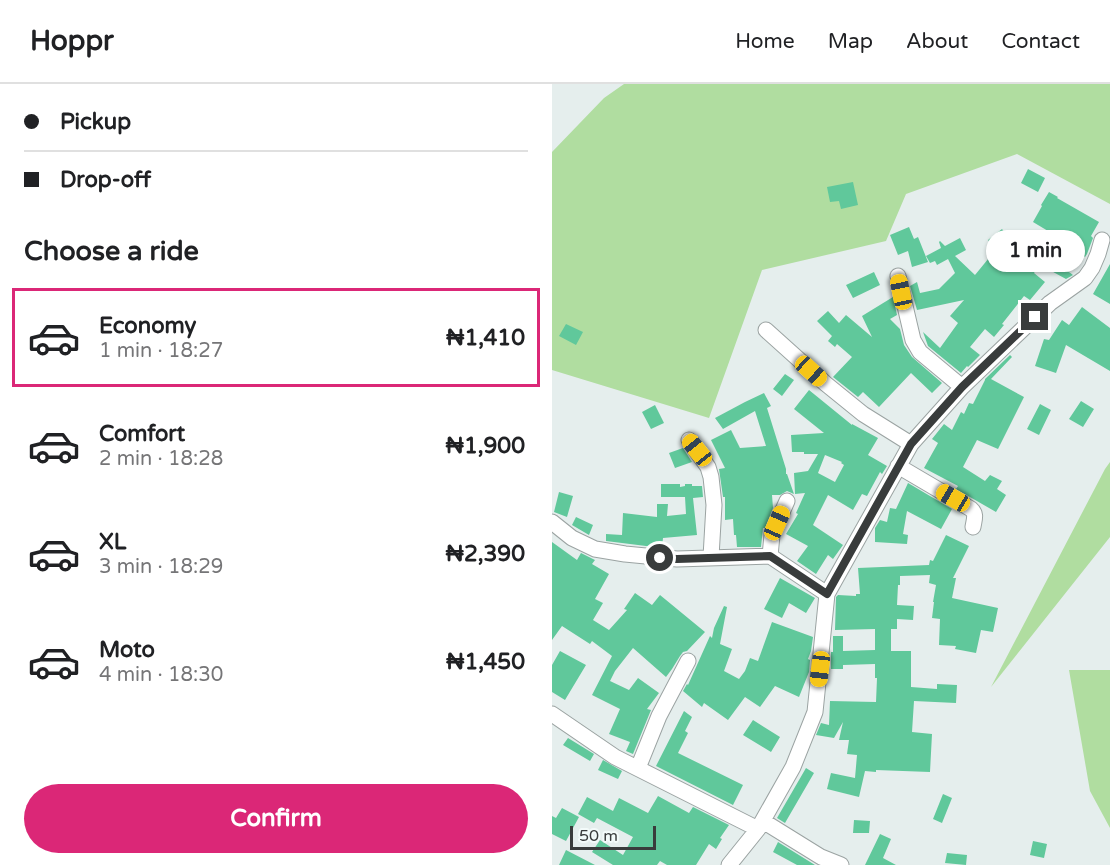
<!DOCTYPE html>
<meta charset="utf-8">
<style>
:root{--surface:#fff;--page:#f6f6f6;--text:#202124;--muted:#757577;--line:#e0e0e0;--accent:#db2777}
body{margin:0;font-family:"Varela Round",sans-serif;background:var(--page);color:var(--text);height:100vh;display:flex;flex-direction:column;font-size:22px;white-space:nowrap}
*{box-sizing:border-box;margin:0}
p{font-size:20px;color:var(--muted)}
.icon{flex:none;width:33px;height:33px;fill:none;stroke:currentColor;stroke-width:2;stroke-linecap:round;stroke-linejoin:round}
.map{position:relative;flex:1;overflow:hidden}
.details{display:flex;flex-direction:column;background:var(--surface);width:552px}
.details>*{flex:none}
.hud{display:grid;align-content:center;height:132px;padding:0 24px;background:var(--surface)}
.scale{position:absolute;left:18px;bottom:15px;width:86px;box-sizing:border-box;padding-left:6px;border:3px solid #393c3c;border-top:0;font-size:16px;line-height:21px;white-space:nowrap;color:#393c3c;-webkit-text-stroke:4px #f3fbfa;paint-order:stroke}
.end{position:absolute;width:27px;height:27px;margin:-14px;border:8px solid #393c3c;background:#fff;box-shadow:0 0 0 3px #fff}
.from{border-radius:50%}
.bubble{position:absolute;height:42px;border-radius:21px;background:var(--surface);box-shadow:0 2px 4px #0004;font-size:20px;font-weight:700;line-height:42px;text-align:center}
.car{position:absolute;width:18px;height:36px;margin:-18px -9px;border-radius:8px;box-shadow:0 0 4px 2px #0007;background:linear-gradient(#f5c518 24%,#345 0 40%,#f5c518 0 76%,#345 0 86%,#f5c518 0)}
.hud b{display:flex;align-items:center;gap:21px;height:57px;font-size:22px}
.hud b+b{border-top:2px solid var(--line)}
.hud i{width:15px;height:15px;background:var(--text)}
ul{padding:0;list-style:none}
li{display:flex;align-items:center;gap:18px;height:99px;margin:0 12px 9px;padding:0 12px;border:3px solid transparent;border-radius:0px}
li div{flex:1}
li b{display:block;font-size:22px}
li em{font-style:normal;font-weight:700}
li.current{border-color:var(--accent)}
li>.icon{width:54px;height:54px;stroke-width:1.5}
h2{padding:0 24px;font-size:27px;line-height:72px}
.action{display:flex;gap:12px;margin-top:auto;padding:12px 24px}
.action a{flex:1;height:69px;border-radius:36px;background:var(--accent);color:#fff;font-size:24px;font-weight:700;line-height:69px;text-align:center}
header{display:flex;align-items:center;gap:36px;box-sizing:border-box;height:84px;padding:0 30px;background:var(--surface);border-bottom:2px solid var(--line)}
header strong{font-size:28px}
nav{display:flex;gap:33px;margin-inline-start:auto;font-size:21px}
main{display:flex;flex:1;min-height:0}
.map>svg:first-child{display:block}
.green{fill:#b0dda0}
.building{fill:#60c89b;fill-rule:evenodd}
.lines{fill:none;stroke-linecap:round;stroke-linejoin:round}
.minor-casing{stroke:#9ba3a2;stroke-width:17}
.minor{stroke:#fff;stroke-width:15}
.route{stroke:#393c3c;stroke-width:8}
</style>
<header>
<strong>Hoppr</strong>
<nav><a>Home</a><a>Map</a><a>About</a><a>Contact</a></nav>
</header>
<main>
<section class="details">
<div class="hud">
<b><i class="from"></i>Pickup</b>
<b><i></i>Drop-off</b>
</div>
<h2>Choose a ride</h2>
<ul>
<li class="current"><svg class="icon" aria-label="car" viewBox="0 0 24 24"><path d="M5 17H2v-5l4-1 3-4h7l3 4 3 1v5h-3M9 17h6M6 11h13"/><circle cx="7" cy="17" r="2"/><circle cx="17" cy="17" r="2"/></svg><div><b>Economy</b><p>1 min · 18:27</p></div><em>₦1,410</em></li>
<li><svg class="icon" aria-label="car" viewBox="0 0 24 24"><path d="M5 17H2v-5l4-1 3-4h7l3 4 3 1v5h-3M9 17h6M6 11h13"/><circle cx="7" cy="17" r="2"/><circle cx="17" cy="17" r="2"/></svg><div><b>Comfort</b><p>2 min · 18:28</p></div><em>₦1,900</em></li>
<li><svg class="icon" aria-label="car" viewBox="0 0 24 24"><path d="M5 17H2v-5l4-1 3-4h7l3 4 3 1v5h-3M9 17h6M6 11h13"/><circle cx="7" cy="17" r="2"/><circle cx="17" cy="17" r="2"/></svg><div><b>XL</b><p>3 min · 18:29</p></div><em>₦2,390</em></li>
<li><svg class="icon" aria-label="car" viewBox="0 0 24 24"><path d="M5 17H2v-5l4-1 3-4h7l3 4 3 1v5h-3M9 17h6M6 11h13"/><circle cx="7" cy="17" r="2"/><circle cx="17" cy="17" r="2"/></svg><div><b>Moto</b><p>4 min · 18:30</p></div><em>₦1,450</em></li>
</ul>
<div class="action"><a>Confirm</a></div>
</section>
<div class="map">
<svg width="558" height="781" viewBox="0 0 558 781">
<rect width="100%" height="100%" fill="#e5eeed"/>
<!-- green -->
<path class="green" d="M72,0H558V120L465,70L354,110L334,157L210,186L157,334L0,286V68L52,14Z
M558,378V453L439,603L553,385Z
M517,586H558V744L538,707Z"/>
<!-- building -->
<path class="building" d="M476,85L493,94L486,108L469,99Z
M301,98L306,121L289,125L287,117L278,118L275,103Z
M497,108L506,113L505,114L547,138L539,152L541,154L535,170L533,173L526,168L513,185L521,191L514,195L492,183L499,172L490,165L501,150L481,138L490,122L489,121Z
M357,143L362,155L366,153L376,178L360,183L356,167L346,171L338,151Z
M450,145L458,156L444,166L436,156Z
M408,154L414,166L403,172L423,191L441,169L460,184L470,172L485,184L482,189L493,198L478,216L472,212L450,240L452,241L442,253L433,245L418,263L428,271L416,283L415,282L409,289L376,262L371,248L388,264L406,239L398,232L412,216L365,226L358,202L365,198L368,209L387,205L403,189L396,175L385,181L383,177L378,179L374,172L389,164L387,158L388,157L393,162Z
M558,180V220L541,210Z
M322,188L328,201L301,214L294,201Z
M341,213L345,231L338,235L348,245L352,261L360,273L390,299L380,309L359,289L327,323L311,308L306,313L281,293L300,273L285,260L283,263L276,257L280,252L265,237L276,227L287,239L294,231L320,253L310,232Z
M530,223L558,244V287L514,261L504,289L483,282L492,255L497,256L510,236L517,241Z
M14,240L31,248L24,261L7,252Z
M458,271L460,273L439,295L472,313L446,365L425,356L411,383L433,397L438,391L450,397L445,405L454,411L444,428L404,405L406,402L372,384L386,359L380,355L392,340L400,346L409,328L412,330L417,319L421,320L433,296V295Z
M233,290L242,296L230,312L221,305Z
M257,306L300,341V340L326,354L316,371L335,382L330,390L328,388L315,412L310,410L301,426L276,411L261,441L291,461L281,475L276,471L264,490L245,477L256,462L234,450L246,430L244,429L253,409L243,410L242,389L256,387L266,370H252V368H240L239,351L272,349L242,325ZM273,371L290,378L289,379L292,381L283,398L266,389Z
M212,309L219,322L215,324L234,385V390H235L242,410L235,407L228,411H220L221,424L213,444H211L209,463H185L184,451H182L181,435L173,436V413H171L167,385L173,384L159,356L179,346L188,364L214,362L203,327L171,345L163,334L193,318Z
M529,317L542,325L531,343L517,335Z
M488,320L499,326L487,351L475,345Z
M103,321L112,339L99,345L90,328Z
M131,364L140,378L123,384L117,369Z
M356,399L400,425L389,445L355,427L351,450L356,451L355,460L323,458V444L328,436L335,438L338,424L344,425Z
M109,400H128V403L133,402V400H140V402H150L151,413L141,414L145,451L111,454L110,464L54,457V450L70,451L71,429L105,433V420H116L115,432L134,430L133,413H109Z
M7,408L21,412L15,433L2,428Z
M24,433L41,441L37,451L20,441Z
M394,451L417,462L401,494H404L400,514L446,524L441,548L429,546L424,569L403,565L404,562L387,561L388,535L380,534L382,518H381L384,501L377,499L378,491L348,492V501H346L345,521L362,522L361,536L345,535V545H339V567H359V603L385,605V600L405,601L404,619L362,617L360,648L380,650L378,688L324,686V688L313,687L307,713L275,705L279,689L303,694L305,671L295,670L297,656H287L291,638L282,654L264,651L269,639L277,641L278,617L324,618L325,594H323V580L291,581V585H279V568H281V552H291V567L323,566V545L283,546L284,513L286,511L304,512V510H308L306,484L377,481L378,476L381,477Z
M0,458L25,476L29,469L43,476L40,480L57,490L43,515L51,519L41,536L57,546L75,526L72,525L83,509L100,521L108,511L153,548L135,567L131,568L128,572L120,585L114,593L81,564L63,587L58,597L77,606L86,594L107,609L95,625L99,626L81,670L74,667L78,658L57,650L68,625L40,611L60,572L40,557L38,560L10,542L0,556Z
M228,494L263,514L254,529L237,519L230,534L212,525Z
M172,522L175,523L168,560L180,565L172,587L187,595L193,587L198,574L206,577L220,538L261,553L259,567L256,575L258,576L257,588L247,613L223,602L208,623L193,613L176,636L152,619L150,623L131,607L135,600L136,601L158,552L160,554L162,544Z
M8,567L34,581L13,616L0,608V581Z
M132,627L140,633L133,647L136,649L126,669L191,701L181,721L104,682Z
M201,636L228,653L219,668L191,651Z
M16,654L42,670L38,677L11,661Z
M51,676L70,687L66,695L46,686Z
M254,684L262,689L233,739L225,734Z
M391,710L400,714L390,739L381,735Z
M106,712L137,729L141,723L177,741L168,754L170,755L164,765L157,760L144,781H115L108,777L105,781H61L40,768L48,756L71,771L81,753L45,734L42,739L26,730L35,713L61,727L67,714L96,729Z
M10,724L27,733L14,757L0,750V732L4,734Z
M302,736L318,737L317,749H301Z
M328,750L339,755L331,774L344,781H313Z
M481,757L495,760L492,774L478,771Z
M226,758L263,781H245L221,768Z
M14,766L43,781H7Z
M395,769L415,771L414,781L393,779Z"/>
<g class="lines">
<defs>
<path id="minor" d="M346,192L361,256L368,268L410,303
M214,246L274,300L311,330L359,360
M137,356L156,383L159,393L162,421L159,473
M346,382L419,425C425,430 422,436 421,443
M0,438L20,454L43,465L73,470L125,475L218,472L275,510
M218,472L220,451L235,417
M0,630L63,673L206,745
M86,684L107,632L136,577
M211,737L269,773L289,781
M177,781L206,745L241,683L263,628L275,510L359,360L410,303L498,219L533,194L540,184L546,170L550,156"/>
</defs>
<!-- minor casing -->
<use href="#minor" class="minor-casing"/>
<!-- minor -->
<use href="#minor" class="minor"/>
</g>
<g class="lines">
<!-- route -->
<path class="route" d="M108,474L125,475L218,472L275,510L359,360L410,303L483,233"/>
</g>
</svg>
<div class="scale">50 m</div>
<i class="end from" style="left:108px;top:474px"></i>
<i class="end" style="left:483px;top:233px"></i>
<div class="bubble" style="left:434px;top:146px;width:99px">1 min</div>
<i class="car" style="left:349px;top:208px;rotate:348deg"></i>
<i class="car" style="left:259px;top:287px;rotate:132deg"></i>
<i class="car" style="left:145px;top:366px;rotate:321deg"></i>
<i class="car" style="left:401px;top:414px;rotate:300deg"></i>
<i class="car" style="left:225px;top:439px;rotate:24deg"></i>
<i class="car" style="left:268px;top:585px;rotate:187deg"></i>
</div>
</main>
